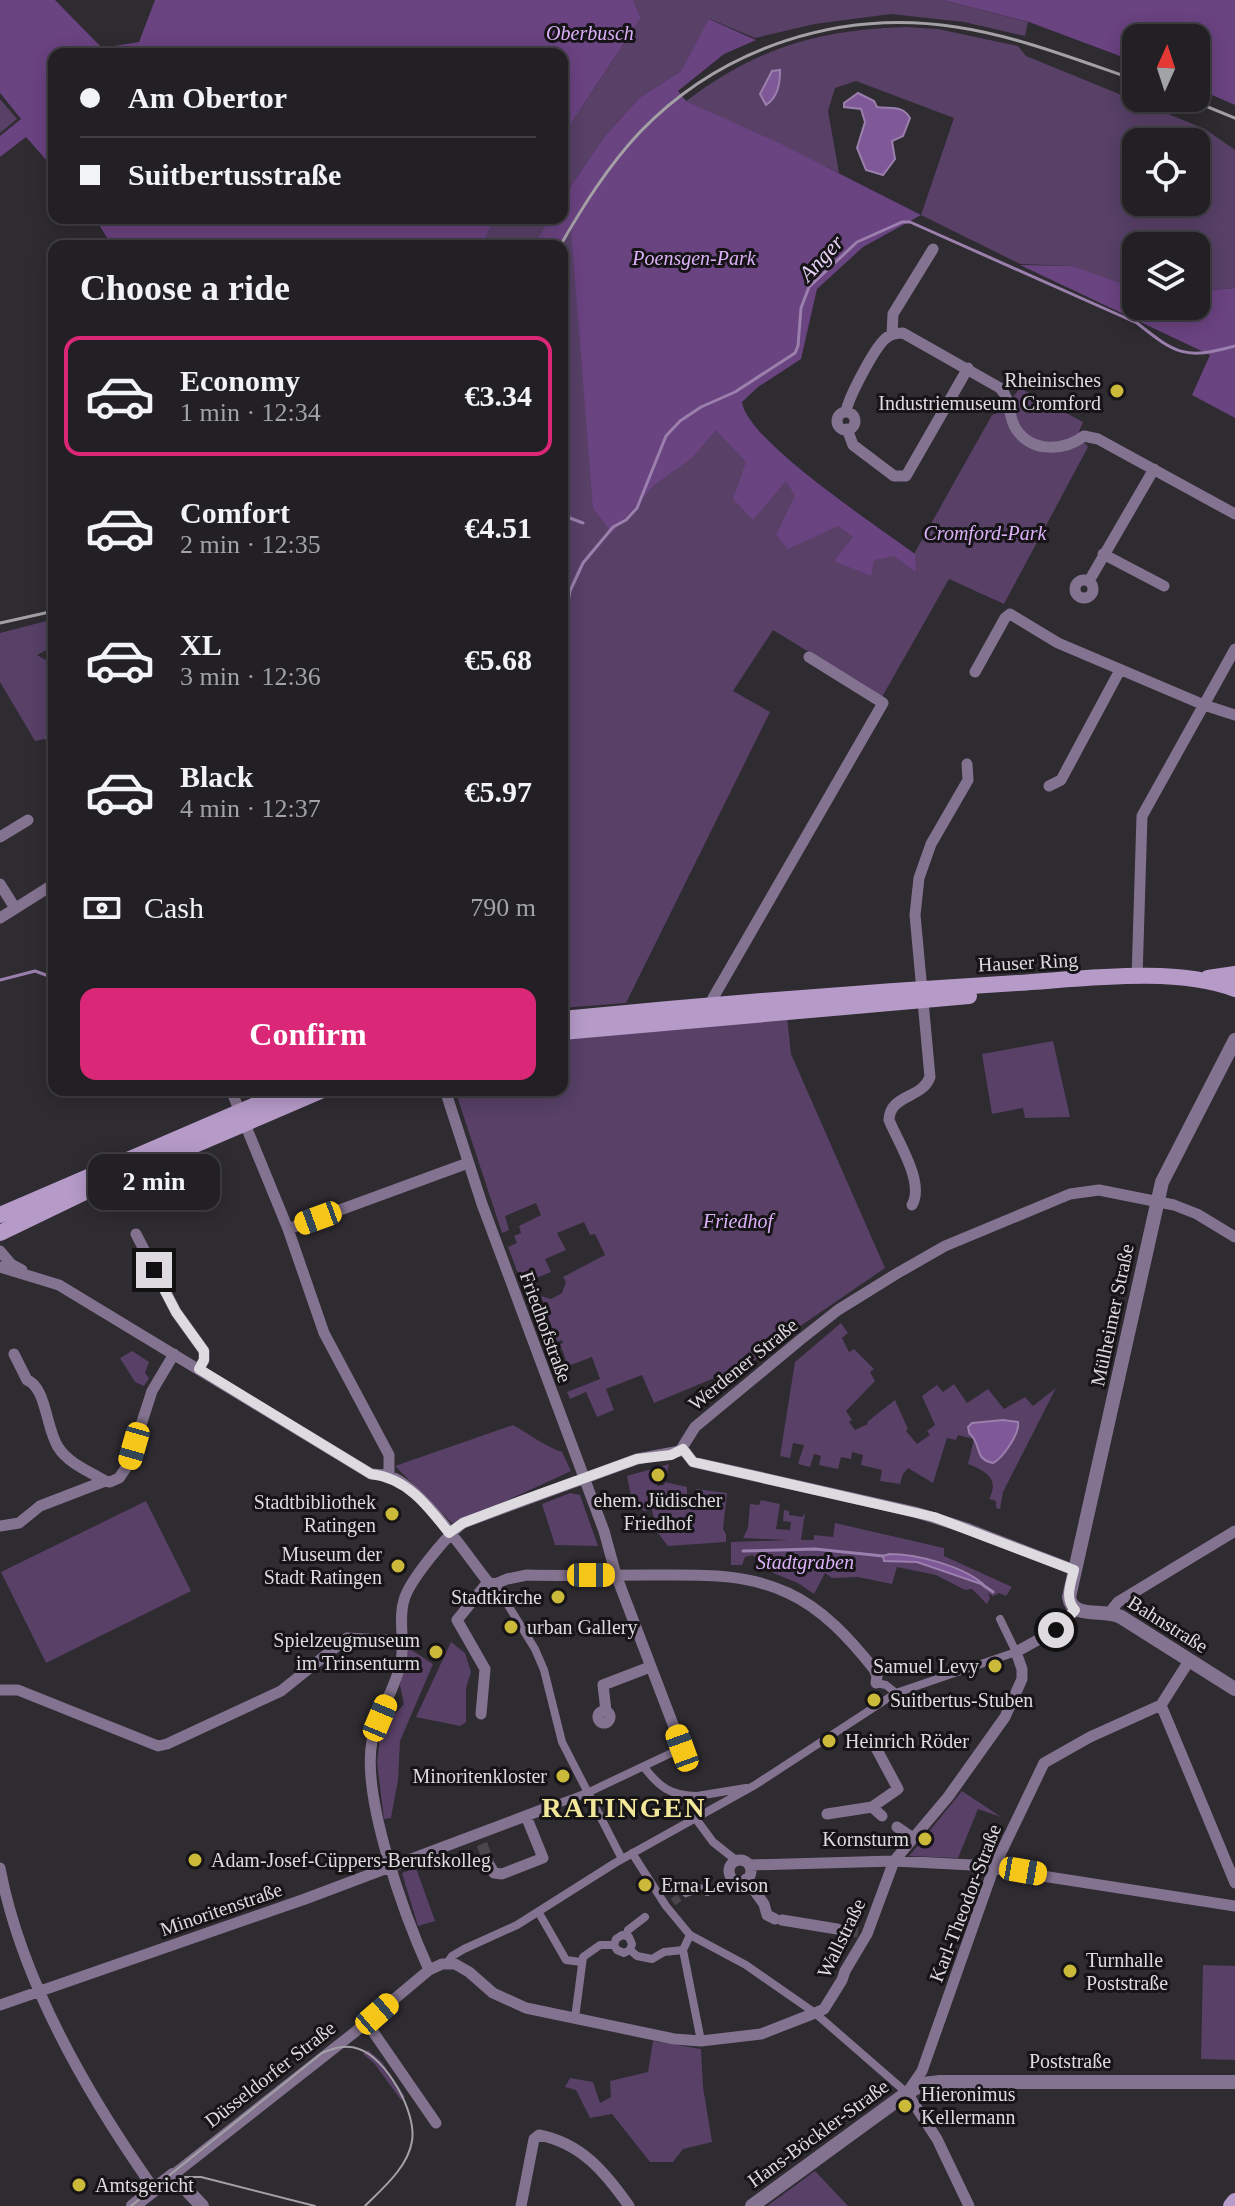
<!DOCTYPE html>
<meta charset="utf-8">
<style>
:root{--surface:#222025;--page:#2a282d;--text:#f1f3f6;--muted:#a2a3a7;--line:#3f3e42;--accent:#db2777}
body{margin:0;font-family:Georgia,serif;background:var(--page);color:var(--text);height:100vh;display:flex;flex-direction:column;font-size:30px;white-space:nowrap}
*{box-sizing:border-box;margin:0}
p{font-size:26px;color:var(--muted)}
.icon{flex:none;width:44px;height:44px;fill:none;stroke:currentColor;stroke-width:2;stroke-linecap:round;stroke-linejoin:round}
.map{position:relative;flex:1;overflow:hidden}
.drawer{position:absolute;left:48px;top:240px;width:520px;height:856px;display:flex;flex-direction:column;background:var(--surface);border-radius:16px;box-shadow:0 4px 20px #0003,0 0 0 2px var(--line)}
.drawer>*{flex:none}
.banner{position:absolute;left:48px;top:48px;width:520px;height:176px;border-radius:16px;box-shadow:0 4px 20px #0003,0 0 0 2px var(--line);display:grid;align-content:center;height:176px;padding:0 32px;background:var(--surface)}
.needle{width:52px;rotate:3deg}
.tools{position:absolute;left:1122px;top:24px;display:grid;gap:16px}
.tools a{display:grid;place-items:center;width:88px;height:88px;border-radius:16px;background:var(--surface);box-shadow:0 4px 20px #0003,0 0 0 2px var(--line);font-size:40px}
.end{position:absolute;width:36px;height:36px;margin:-18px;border:10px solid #dddbdf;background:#111;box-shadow:0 0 0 4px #111}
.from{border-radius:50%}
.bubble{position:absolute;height:56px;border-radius:16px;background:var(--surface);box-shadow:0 4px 20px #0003,0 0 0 2px var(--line);font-size:26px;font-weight:600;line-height:56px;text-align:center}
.car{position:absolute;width:24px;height:48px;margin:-24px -12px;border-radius:10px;box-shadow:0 0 6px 2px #0007;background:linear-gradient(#f5c518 24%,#345 0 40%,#f5c518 0 76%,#345 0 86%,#f5c518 0)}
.banner b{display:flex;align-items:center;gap:28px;height:76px;font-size:30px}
.banner b+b{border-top:2px solid var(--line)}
.banner i{width:20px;height:20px;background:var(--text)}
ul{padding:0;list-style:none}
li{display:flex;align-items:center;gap:24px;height:120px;margin:0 16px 12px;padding:0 16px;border:4px solid transparent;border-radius:16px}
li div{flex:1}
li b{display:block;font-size:30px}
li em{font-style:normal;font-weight:600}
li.active{border-color:var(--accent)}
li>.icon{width:72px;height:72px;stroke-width:1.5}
h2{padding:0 32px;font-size:36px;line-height:96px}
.pay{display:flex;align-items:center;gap:20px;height:88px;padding:0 32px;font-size:30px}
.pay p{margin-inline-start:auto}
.action{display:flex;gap:16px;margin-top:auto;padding:16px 32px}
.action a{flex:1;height:92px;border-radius:16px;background:var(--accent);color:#fff;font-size:32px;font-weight:600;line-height:92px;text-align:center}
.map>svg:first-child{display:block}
.green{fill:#584067;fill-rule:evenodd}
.forest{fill:#6a4381}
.water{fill:#7f5898;stroke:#9b7fad;stroke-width:2}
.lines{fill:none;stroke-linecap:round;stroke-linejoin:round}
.stream{stroke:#9b7fad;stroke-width:3}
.pedestrian-tunnel{stroke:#48454b;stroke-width:8;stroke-dasharray:8 4;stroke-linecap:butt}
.minor-tunnel{stroke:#48454b;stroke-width:11;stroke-dasharray:11 5.5;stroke-linecap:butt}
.pedestrian{stroke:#847390;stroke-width:8}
.minor{stroke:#847390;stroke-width:11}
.tertiary{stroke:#847390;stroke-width:14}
.secondary{stroke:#b69bc9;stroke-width:16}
.tram{stroke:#a3a1a6;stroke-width:2}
.rail{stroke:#a3a1a6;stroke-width:3}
.route{stroke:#dddbdf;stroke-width:10}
.poi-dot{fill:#cbba39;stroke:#161417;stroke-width:3}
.labels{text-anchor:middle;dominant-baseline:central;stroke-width:6;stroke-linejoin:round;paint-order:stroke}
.park-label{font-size:20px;font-style:italic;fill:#dcb1f9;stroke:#161417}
.poi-label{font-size:20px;fill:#dddbdf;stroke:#161417;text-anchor:end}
.street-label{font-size:20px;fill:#dddbdf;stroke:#161417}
.water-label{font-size:22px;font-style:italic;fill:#e8d2f7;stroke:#161417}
.district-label{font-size:28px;font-weight:bold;letter-spacing:2px;fill:#f2e798;stroke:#161417}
</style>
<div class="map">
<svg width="1235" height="2206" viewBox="0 0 1235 2206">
<rect width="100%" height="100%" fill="#2e2b31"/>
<!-- green -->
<path class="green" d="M633,0H943L1028,22L1025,36L964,22L891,14L815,24L755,38L710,19L681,71L639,98L604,137L562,199V137L641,18Z
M905,27L938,29L1018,46L1026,56L1205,129L1235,150V288L1196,291V246H1136V289H1131L1073,266L1020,264L921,215L954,118L856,81L835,88L828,111L839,173L686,101C757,48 817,30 905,27ZM1136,142H1196V202H1136Z
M0,99L17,119L0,133Z
M917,217L865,245L812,288L734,402L766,443L837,500L914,554L992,415L1001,412L1020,388L1083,422L1078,434L1088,447L1004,604L949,579L882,697L773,630L733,691L770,712L626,1003L562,1008V246H557L571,227Z
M494,218H550L533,246H482Z
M54,619V646L37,655L51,663L48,676L54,700V737L35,741L0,682V633Z
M787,1016L791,1054L885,1268L796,1329L753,1362L654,1403L642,1375L606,1389L614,1410L597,1417L586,1392L570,1399L567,1392L600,1379L592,1357L568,1366L560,1344L563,1343L562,1340L557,1342L541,1296L551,1299L562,1293L566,1282L563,1277L605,1255L595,1234L590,1235L584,1222L557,1233L566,1250L545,1259L551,1272L522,1284L508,1247L517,1243L514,1236L521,1233L519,1226L541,1215L536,1203L505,1216L509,1230L502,1233L455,1090H562V1039Z
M1053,1041L1070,1117L1025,1118L1023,1108L992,1114L982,1054Z
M841,1323L848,1333L842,1338L849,1352L854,1349L874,1369L870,1372L875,1381L846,1411L852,1420L849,1422L855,1430L868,1424L867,1422L895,1400L908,1429L906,1431L917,1444L930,1435L927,1431L935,1425L922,1396L937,1385L943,1392L954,1384L967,1403L988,1389L1004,1409L1025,1397L1033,1406L1056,1388L1003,1492L1000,1509L996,1508V1501L989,1499C1000,1479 986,1471 968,1464L974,1439L958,1435L956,1440L947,1438L933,1483L908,1468L903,1474L900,1484L880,1481L882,1470L861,1465L863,1455L852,1452L851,1459L841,1457L838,1469L819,1465L821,1456L814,1454L810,1467L798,1464L804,1445L793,1443L790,1458L780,1456L795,1362Z
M132,1351L149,1362L145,1373L149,1378L144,1386L135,1382L120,1358Z
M513,1425C530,1434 544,1446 562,1452L571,1471L454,1525L395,1466Z
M669,1464L666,1479L657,1482V1486L664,1485L665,1482L687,1487V1496L693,1497L696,1489L727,1493L723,1529L726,1534V1542L668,1546L657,1532L652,1510L643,1511L641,1506L633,1507L627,1476Z
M570,1493L580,1495L598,1546L555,1545L542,1504Z
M761,1500L780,1504L776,1529L790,1530L791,1522L783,1521L784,1510L789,1511V1515L802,1517L805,1513L801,1540H814V1535L833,1537L835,1523L944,1548V1556L1012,1587L1006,1596L999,1593L993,1596L988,1593L990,1598L987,1604L972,1589L965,1590L936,1575L897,1567L892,1584L858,1577L832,1578L825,1573L814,1594L798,1583L773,1573V1565L760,1564L753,1555L745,1557L742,1565H731V1542L788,1540L743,1538L748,1528L750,1504L759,1505Z
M146,1501L191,1591L46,1663L1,1572Z
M451,1642L465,1653L471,1672L466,1688V1722L460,1726L416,1717Z
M407,1647L433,1664L400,1741L398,1780L391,1818L384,1819L377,1762L381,1730L404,1704L400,1685Z
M962,1791L1001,1817L978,1809L958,1858L909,1856L920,1843L924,1846L930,1844L931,1838L927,1834Z
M416,1868L435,1921L418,1926L402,1873Z
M1203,1965L1235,1966V2060L1201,2059Z
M653,2041L701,2049L703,2087L712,2142L683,2149L673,2162H650L612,2114L590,2118L576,2090L565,2087L570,2078L593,2082L600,2103L611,2097L610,2081L648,2072Z
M368,2050L382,2062L405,2097L401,2100L374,2063L363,2054Z
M815,2171L848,2206H767Z"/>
<!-- forest -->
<path class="forest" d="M0,0H55L102,48L139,42L155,0H633L641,18L562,137V54H54V169L26,137L0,157V136L21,119L0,93Z
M943,0H1235V105L1196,88V38H1136V62L1029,22Z
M709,19L756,40L724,54L678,91L686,101L781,144L921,215L863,247L817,289L801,359L758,387L742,402C747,441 879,527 915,554L916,572L894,556L874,560L871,576L834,561L853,537L838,526L788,549L776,535L795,496L786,481L753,520L733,499L746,462L716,430L692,458L654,485L612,533L593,508L571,229L557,246H533L550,218H562V199L604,137L639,98L681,71Z
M95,218H494L482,246H112Z
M1020,265L1073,266L1136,289V306H1196V291L1235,288V418L1192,395L1210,355Z"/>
<!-- water -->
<path class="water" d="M780,70C780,84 778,97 766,105L760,94L772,71Z
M858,93L874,101L877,107C891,109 903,105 910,118L903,136L892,141L895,159L883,175L866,170L857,148L865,122L861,109L844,107V103Z
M1003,1420L1018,1422C1020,1433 1003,1458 993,1463C976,1459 981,1451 974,1439C967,1428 971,1440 968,1427L972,1423Z
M889,1554C916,1554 964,1566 984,1585L917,1562L884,1561L883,1556Z"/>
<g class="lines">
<!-- stream -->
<path class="stream" d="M562,515L583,523
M562,652L563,631L570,591L583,563L613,527L626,520L637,508L666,436L680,421L701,407L735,392L795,353L798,346L801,308L809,287L857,242L902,222H910L1137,323C1176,354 1185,360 1235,346
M0,980L35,971L54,978
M743,1551L815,1549L883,1556
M983,1585L993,1592"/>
<!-- pedestrian-tunnel -->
<path class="pedestrian-tunnel" d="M673,1902L686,1893"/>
<!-- minor-tunnel -->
<path class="minor-tunnel" d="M482,1844L490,1866
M837,1929L858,1932"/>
<!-- pedestrian -->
<path class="pedestrian" d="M495,1584L535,1649L544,1670L562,1742L622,1859
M876,1683L886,1685L896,1693
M644,1767C659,1787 671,1796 697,1796
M701,1804L697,1796L746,1788
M544,1809L587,1793L682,1748
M696,1819L713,1842L737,1861
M632,1853L666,1906L690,1935L746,1965L815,2013L907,2093
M686,1893L700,1888L707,1892
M539,1913L566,1960L581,1962
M690,1935L683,1950L701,2041
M626,1936L628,1930L645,1917
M630,1950L637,1956L652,1959L664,1952L683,1950
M447,1963L452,1956L464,1949L517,1925L615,1863L755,1785L896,1693L1016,1652L1000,1619
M575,2018L583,1957L600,1945H614L617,1950L624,1953L630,1950L632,1944L629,1937L622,1935L616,1939L614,1945"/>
<!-- minor -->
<path class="minor" d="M892,334L893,314L933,249
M846,412C848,398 874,349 885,339C890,334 896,333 903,333L1000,388C1012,400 1007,415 1016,429C1032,453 1064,451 1084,436L1098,439L1235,514
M837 421a9 9 0 1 1 18 0a9 9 0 1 1-18 0Z
M847,429L853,445L894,476H906L968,368
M1103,554L1164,586
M1075 589a9 9 0 1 1 18 0a9 9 0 1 1-18 0Z
M1089,581L1154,469
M975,672L1005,618L1010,614L1058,643L1204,705L1235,715
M51,738L54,748
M1049,786L1061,780L1120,670
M0,837L28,820
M0,884L15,908
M0,918L54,884
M1137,978L1142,816L1235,649
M712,1010L713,998L883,703L809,657
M231,1090L288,1229L324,1333L389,1455V1476
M445,1090L482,1204L604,1531L616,1575L682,1748
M912,1205C925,1183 898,1142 889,1120C890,1094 922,1099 930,1077L915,915L919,878L931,844L968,780L967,764
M288,1229L468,1163
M136,1234L176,1312L204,1351V1360L199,1369
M0,1251L11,1264L22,1270
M0,1267L59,1285L371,1474C377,1475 385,1474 390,1476C422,1488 466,1554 488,1582L495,1584L507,1579L527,1575C568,1576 609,1575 650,1575C696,1575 744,1572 788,1593C823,1609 850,1639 874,1669L877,1676L876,1683
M14,1354L27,1380C46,1387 46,1428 58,1447C69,1464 89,1471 105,1481
M683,1449L693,1462L915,1512L966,1528L1074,1570
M0,1526L19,1523L40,1506L105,1481L110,1482L119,1478L128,1465L152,1391L174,1354
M1110,1612L1118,1602L1235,1531
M0,1690H18L158,1746L167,1744L281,1691L347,1638L404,1641
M1161,1705L1235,1883
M598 1717a6 6 0 1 1 12 0a6 6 0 1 1-12 0Z
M606,1711L603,1685L650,1667
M481,1714L485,1669L457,1620L488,1582
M872,1807L898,1789L876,1748
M827,1814L872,1807L882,1816
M897,1827L913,1838
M729 1871a11 11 0 1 1 22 0a11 11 0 1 1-22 0Z
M749,1865L894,1861L972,1865L1235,1906
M490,1866L494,1873L502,1874L543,1858L526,1816
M0,1868C21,1980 89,2097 154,2189
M746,1879L764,1904L767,1915L775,1919
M782,1920L837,1929
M429,1970C405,1917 361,1797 372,1741C377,1713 396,1689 401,1661C405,1641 398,1618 404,1600C409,1581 447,1535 463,1523L637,1459L680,1451L695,1427L800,1340L838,1310L896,1274L945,1246L1070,1194L1099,1190L1174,1205L1197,1214L1235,1237
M0,2005L305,1899L544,1809
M367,2023L436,2123
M173,2175L355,2032L429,1970L442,1964H455L469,1972L493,1993L526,2008L674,2039L701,2041L761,2034L815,2013L824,2009L842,1980L845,1971L867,1934L894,1861L948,1797L1005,1717L1022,1679V1669L1016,1652L1056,1630L1075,1610
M521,2206L534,2139L539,2135C581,2143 605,2172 629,2206
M969,2206L937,2139L907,2093L922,2071L994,1867L1044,1763L1090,1737L1161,1705L1189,1661"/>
<!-- tertiary -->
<path class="tertiary" d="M1235,1040L1162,1182L1069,1597C1072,1620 1104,1608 1121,1617L1235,1689
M133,2206L173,2175L202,2206
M752,2206L907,2093L923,2084L940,2082H1235"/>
<!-- secondary -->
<path class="secondary" d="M1208,978L1235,974
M562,1019C714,1004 865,992 1017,983C1082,979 1175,966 1235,989
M562,1032L969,996
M0,1215L290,1090
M0,1233L87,1191L323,1090
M1231,2206L1235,2201"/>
<!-- tram -->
<path class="tram" d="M167,2184L180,2177H201L315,2206
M131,2206L322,2053C334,2048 346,2044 359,2049C386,2058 417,2112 412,2141C408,2167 383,2188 365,2206"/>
<!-- rail -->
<path class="rail" d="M1186,98L1235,118
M560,246C583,206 608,166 640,132C722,47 840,9 956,27C1017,36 1077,60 1136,80
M0,623L54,611"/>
</g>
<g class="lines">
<!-- route -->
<path class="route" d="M154,1270L176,1312L204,1351V1360L199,1369L371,1474C407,1478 428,1506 449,1533L463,1523L521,1501L637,1459L671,1455L683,1449L693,1462L934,1517L1074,1570C1071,1583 1064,1599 1075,1610L1056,1630"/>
</g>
<!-- markers -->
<g class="poi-dot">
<circle cx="1117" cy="391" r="8"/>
<circle cx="658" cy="1475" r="8"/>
<circle cx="392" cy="1514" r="8"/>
<circle cx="398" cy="1566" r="8"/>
<circle cx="558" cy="1597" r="8"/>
<circle cx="511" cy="1627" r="8"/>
<circle cx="436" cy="1652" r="8"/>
<circle cx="995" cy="1666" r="8"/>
<circle cx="874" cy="1700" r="8"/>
<circle cx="829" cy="1741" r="8"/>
<circle cx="563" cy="1776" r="8"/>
<circle cx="925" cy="1839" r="8"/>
<circle cx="195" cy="1860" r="8"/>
<circle cx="645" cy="1885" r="8"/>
<circle cx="1070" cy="1971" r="8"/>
<circle cx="905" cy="2106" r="8"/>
<circle cx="79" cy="2185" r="8"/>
</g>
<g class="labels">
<!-- park labels -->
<g class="park-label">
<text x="590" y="33">Oberbusch</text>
<text x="694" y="258">Poensgen-Park</text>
<text x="985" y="533">Cromford-Park</text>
<text x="738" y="1221">Friedhof</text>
<text x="805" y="1562">Stadtgraben</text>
</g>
<!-- poi labels -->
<g class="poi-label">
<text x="1101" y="380">Rheinisches<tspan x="1101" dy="23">Industriemuseum Cromford</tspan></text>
<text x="658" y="1500" text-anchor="middle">ehem. Jüdischer<tspan x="658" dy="23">Friedhof</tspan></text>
<text x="376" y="1502">Stadtbibliothek<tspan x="376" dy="23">Ratingen</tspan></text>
<text x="382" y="1554">Museum der<tspan x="382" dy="23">Stadt Ratingen</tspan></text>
<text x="542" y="1597">Stadtkirche</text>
<text x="527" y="1627" text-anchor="start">urban Gallery</text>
<text x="420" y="1640">Spielzeugmuseum<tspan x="420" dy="23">im Trinsenturm</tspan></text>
<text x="979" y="1666">Samuel Levy</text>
<text x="890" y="1700" text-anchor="start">Suitbertus-Stuben</text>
<text x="845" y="1741" text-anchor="start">Heinrich Röder</text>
<text x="547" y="1776">Minoritenkloster</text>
<text x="909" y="1839">Kornsturm</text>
<text x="211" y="1860" text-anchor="start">Adam-Josef-Cüppers-Berufskolleg</text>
<text x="661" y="1885" text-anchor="start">Erna Levison</text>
<text x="1086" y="1960" text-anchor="start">Turnhalle<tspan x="1086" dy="23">Poststraße</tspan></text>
<text x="921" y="2094" text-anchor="start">Hieronimus<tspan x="921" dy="23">Kellermann</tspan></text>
<text x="95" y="2185" text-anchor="start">Amtsgericht</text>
</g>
<!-- street labels -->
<g class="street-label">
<text transform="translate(1028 962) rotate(-3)">Hauser Ring</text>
<text transform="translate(1112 1315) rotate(-78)">Mülheimer Straße</text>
<text transform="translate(546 1327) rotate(70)">Friedhofstraße</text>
<text transform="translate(743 1364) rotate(-39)">Werdener Straße</text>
<text transform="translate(1168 1624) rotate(32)">Bahnstraße</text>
<text transform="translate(965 1903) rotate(-69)">Karl-Theodor-Straße</text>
<text transform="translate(221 1909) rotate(-19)">Minoritenstraße</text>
<text transform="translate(841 1938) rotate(-64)">Wallstraße</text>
<text x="1070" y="2061">Poststraße</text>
<text transform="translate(270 2074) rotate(-38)">Düsseldorfer Straße</text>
<text transform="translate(818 2133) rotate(-36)">Hans-Böckler-Straße</text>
</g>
<!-- water labels -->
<g class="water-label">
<text transform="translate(821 258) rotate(-47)">Anger</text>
</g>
<!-- district labels -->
<g class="district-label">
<text x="624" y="1807">RATINGEN</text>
</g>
</g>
</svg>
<div class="tools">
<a><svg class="needle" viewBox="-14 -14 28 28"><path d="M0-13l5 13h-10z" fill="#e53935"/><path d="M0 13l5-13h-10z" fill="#a2a3a7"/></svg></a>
<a><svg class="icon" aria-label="locate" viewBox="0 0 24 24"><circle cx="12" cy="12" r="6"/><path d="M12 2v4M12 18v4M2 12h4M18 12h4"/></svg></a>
<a><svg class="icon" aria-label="layers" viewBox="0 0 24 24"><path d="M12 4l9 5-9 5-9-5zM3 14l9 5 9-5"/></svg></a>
</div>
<i class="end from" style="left:1056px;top:1630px"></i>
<i class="end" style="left:154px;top:1270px"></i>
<div class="bubble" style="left:88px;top:1154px;width:132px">2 min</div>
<i class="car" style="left:318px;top:1218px;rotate:250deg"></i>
<i class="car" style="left:134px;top:1446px;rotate:196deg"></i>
<i class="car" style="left:591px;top:1575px;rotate:90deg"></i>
<i class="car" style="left:380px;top:1718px;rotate:23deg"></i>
<i class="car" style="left:682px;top:1748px;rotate:340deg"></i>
<i class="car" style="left:1023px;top:1871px;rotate:100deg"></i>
<i class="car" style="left:377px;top:2014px;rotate:49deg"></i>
<div class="banner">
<b><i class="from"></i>Am Obertor</b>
<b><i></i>Suitbertusstraße</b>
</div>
<section class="drawer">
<h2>Choose a ride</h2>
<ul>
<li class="active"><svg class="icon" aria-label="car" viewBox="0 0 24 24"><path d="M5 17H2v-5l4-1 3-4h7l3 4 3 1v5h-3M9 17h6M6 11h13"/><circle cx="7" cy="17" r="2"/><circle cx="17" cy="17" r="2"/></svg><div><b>Economy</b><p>1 min · 12:34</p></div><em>€3.34</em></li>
<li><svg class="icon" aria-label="car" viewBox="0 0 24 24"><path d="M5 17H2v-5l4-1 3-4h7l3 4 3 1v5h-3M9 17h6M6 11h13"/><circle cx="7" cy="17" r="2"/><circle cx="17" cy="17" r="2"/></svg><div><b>Comfort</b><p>2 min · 12:35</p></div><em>€4.51</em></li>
<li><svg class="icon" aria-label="car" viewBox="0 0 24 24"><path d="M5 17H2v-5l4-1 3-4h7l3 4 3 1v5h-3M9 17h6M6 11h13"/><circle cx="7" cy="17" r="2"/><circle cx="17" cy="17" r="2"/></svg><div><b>XL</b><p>3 min · 12:36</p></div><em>€5.68</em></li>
<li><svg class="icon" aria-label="car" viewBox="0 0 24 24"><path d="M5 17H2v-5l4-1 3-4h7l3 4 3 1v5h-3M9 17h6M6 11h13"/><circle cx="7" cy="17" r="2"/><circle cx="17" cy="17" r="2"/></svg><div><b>Black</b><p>4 min · 12:37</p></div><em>€5.97</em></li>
</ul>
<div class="pay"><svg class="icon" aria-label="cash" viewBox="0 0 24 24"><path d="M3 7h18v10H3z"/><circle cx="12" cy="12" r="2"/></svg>Cash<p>790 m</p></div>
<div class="action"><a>Confirm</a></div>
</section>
</div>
